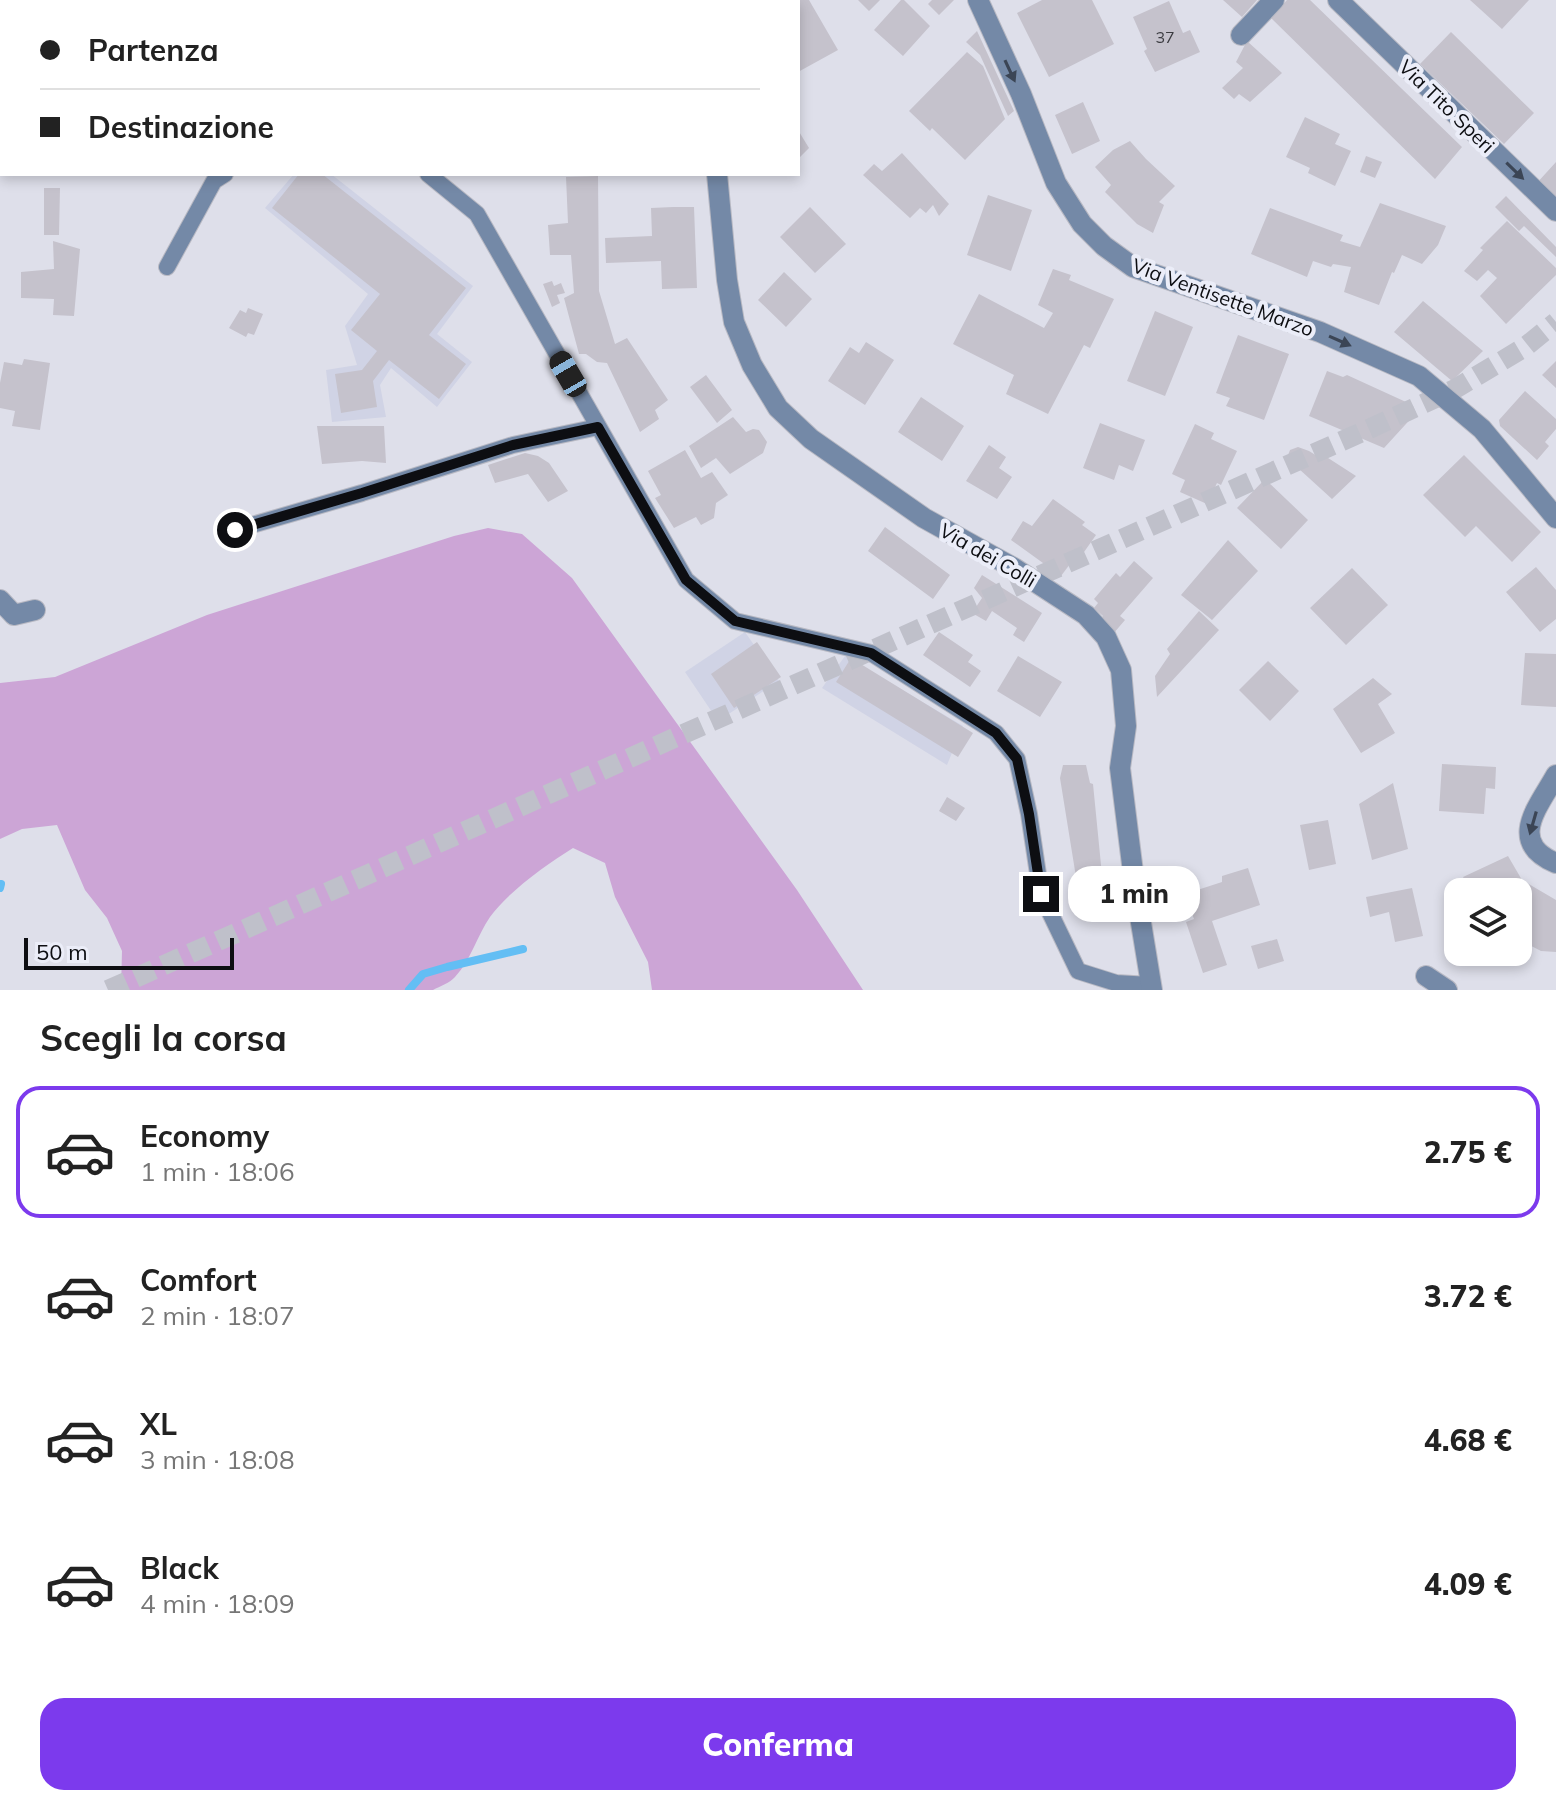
<!DOCTYPE html>
<html lang="it">
<meta charset="utf-8">
<style>
:root{--surface:#fff;--page:#f6f6f6;--text:#222;--muted:#767676;--line:#e0e0e0;--accent:#7c3aed}
body{margin:0;font-family:Mulish,sans-serif;background:var(--page);color:var(--text);height:100vh;display:flex;flex-direction:column;font-size:30px;white-space:nowrap}
*{box-sizing:border-box;margin:0}
p{font-size:26px;color:var(--muted)}
.icon{flex:none;width:44px;height:44px;fill:none;stroke:currentColor;stroke-width:2;stroke-linecap:round;stroke-linejoin:round}
.map{position:relative;height:990px;overflow:hidden}
.details{display:flex;flex-direction:column;background:var(--surface);flex:1}
.details>*{flex:none}
.banner{position:absolute;left:0px;top:0px;width:800px;height:176px;box-shadow:0 4px 12px #0003;display:grid;align-content:center;height:176px;padding:0 40px;background:var(--surface)}
.fabs{position:absolute;left:1444px;top:878px;display:grid;gap:16px}
.fabs a{display:grid;place-items:center;width:88px;height:88px;border-radius:16px;background:var(--surface);box-shadow:0 4px 12px #0003;font-size:40px}
.scale{position:absolute;left:24px;bottom:20px;width:210px;box-sizing:border-box;padding-left:8px;border:4px solid #0d0e12;border-top:0;font-size:22px;line-height:28px;white-space:nowrap;color:#0d0e12;-webkit-text-stroke:6px #ebedf8;paint-order:stroke}
.end{position:absolute;width:36px;height:36px;margin:-18px;border:10px solid #0d0e12;background:#fff;box-shadow:0 0 0 4px #fff}
.from{border-radius:50%}
.bubble{position:absolute;height:56px;border-radius:24px;background:var(--surface);box-shadow:0 4px 12px #0003;font-size:26px;font-weight:800;line-height:56px;text-align:center}
.car{position:absolute;width:24px;height:48px;margin:-24px -12px;border-radius:10px;box-shadow:0 0 6px 2px #0007;background:linear-gradient(#222 24%,#8ab4d8 0 40%,#222 0 76%,#8ab4d8 0 86%,#222 0)}
.banner b{display:flex;align-items:center;gap:28px;height:76px;font-size:30px}
.banner b+b{border-top:2px solid var(--line)}
.banner i{width:20px;height:20px;background:var(--text)}
ul{padding:0;list-style:none}
li{display:flex;align-items:center;gap:24px;height:132px;margin:0 16px 12px;padding:0 24px;border:4px solid transparent;border-radius:24px}
li div{flex:1}
li b{display:block;font-size:30px}
li em{font-style:normal;font-weight:800}
li.selected{border-color:var(--accent)}
li>.icon{width:72px;height:72px;stroke-width:1.5}
h2{padding:0 40px;font-size:36px;line-height:96px}
.button{display:flex;gap:16px;margin-top:auto;padding:16px 40px}
.button a{flex:1;height:92px;border-radius:24px;background:var(--accent);color:#fff;font-size:32px;font-weight:800;line-height:92px;text-align:center}
.map>svg:first-child{display:block}
.built{fill:#d0d3e5}
.green{fill:#cca5d6}
.lines{fill:none;stroke-linecap:round;stroke-linejoin:round}
.stream{stroke:#63bef4;stroke-width:8}
.building{fill:#c5c2cc}
.tertiary-tunnel{stroke:#bfc0ca;stroke-width:20;stroke-dasharray:20 10;stroke-linecap:butt}
.service-casing{stroke:#b8b9c3;stroke-width:18}
.minor-casing{stroke:#b8b9c3;stroke-width:22}
.tertiary-casing{stroke:#b8b9c3;stroke-width:22}
.service{stroke:#7489a7;stroke-width:16}
.minor{stroke:#7489a7;stroke-width:20}
.tertiary{stroke:#7489a7;stroke-width:20}
.oneway{fill:#3b4555}
.route{stroke:#0d0e12;stroke-width:10}
.labels{text-anchor:middle;dominant-baseline:central;stroke-width:8;stroke-linejoin:round;paint-order:stroke}
.number-label{font-size:16px;fill:#3b3b40}
.street-label{font-size:20px;fill:#0d0e12;stroke:#ebedf8}
</style>
<div class="map">
<svg width="1556" height="990" viewBox="0 0 1556 990">
<rect width="100%" height="100%" fill="#dedfea"/>
<!-- built -->
<path class="built" d="M294,174H331L473,286L437,334L472,362L437,407L391,368L380,385L386,417L332,422L326,370L357,365L345,326L368,294L265,208Z
M745,632L779,681L718,721L685,672Z
M845,656L963,726L947,765L822,688Z"/>
<!-- green -->
<path class="green" d="M488,528L522,534L572,578L797,890L863,990H652L648,962L615,897L605,863L573,848C546,865 509,891 490,917C477,936 471,960 455,977C450,983 440,986 433,990H121L122,951L107,918L85,890L57,825L22,829L0,839V683L55,677L207,615L454,536Z"/>
<g class="lines">
<!-- stream -->
<path class="stream" d="M0,888L1,884
M409,990L423,974L447,967L523,949"/>
</g>
<!-- building -->
<path class="building" d="M798,0H809L838,50L798,72Z
M858,0H880L869,11Z
M901,0H904L930,26L903,56L874,30Z
M932,0H954L939,15L928,4Z
M1042,0H1092L1114,44L1049,77L1017,13Z
M1223,0H1257L1242,17Z
M1287,0H1310L1462,147L1435,179L1271,18Z
M1470,0H1529L1502,29Z
M1169,1L1183,33L1190,30L1200,52L1155,72L1144,51L1147,49L1133,17Z
M977,31L1014,111L1008,116L980,55L966,42Z
M1451,32L1534,113L1504,144L1420,64Z
M1247,41L1282,73L1250,102L1239,94L1234,99L1222,88L1243,68L1236,62Z
M967,52L983,66L1005,119L965,160L932,128L930,131L909,111Z
M1083,102L1100,141L1072,154L1055,115Z
M1305,117L1340,134L1335,144L1351,151L1335,186L1308,173L1310,168L1286,157Z
M798,130L809,148L798,159Z
M1130,141L1146,159L1175,186L1159,202L1164,205L1153,233L1137,224L1105,192L1111,185L1095,167L1113,150Z
M902,153L949,204L939,216L933,205L926,213L920,208L910,218L863,175L874,164L882,171Z
M1366,156L1382,162L1375,178L1360,172Z
M1556,162V204L1536,184Z
M299,174H322L466,288L429,335L466,364L439,399L389,360L373,381L377,407L341,413L335,374L362,370L377,351L351,330L380,294L272,208Z
M598,176L599,291L615,344L627,338L668,400L655,410L659,419L640,432L607,363L597,362L586,354H579L564,298L574,293L571,255H550L548,225L568,223L566,177Z
M44,188H60L59,235H44Z
M988,195L1032,210L1011,271L967,255Z
M1506,196L1556,247V257L1524,226L1519,231L1495,207Z
M1380,203L1446,226L1438,245L1422,264L1402,255L1394,273L1392,272L1379,305L1344,292L1351,267L1333,264L1331,267L1313,261L1307,277L1251,254L1270,208L1343,235L1340,241L1360,247Z
M673,207H694L697,288L662,289L661,261L606,263L605,238L652,236L651,208Z
M810,207L846,244L815,273L780,237Z
M1507,221L1556,268V275L1506,324L1480,296L1497,278L1488,270L1477,281L1464,271L1483,250L1480,248Z
M53,241L80,249L74,316L53,315L54,299L21,298V272L54,269Z
M1053,269L1071,275L1069,280L1114,299L1090,348L1084,345L1048,414L1006,394L1014,375L953,344L979,294L1044,328L1053,313L1038,305Z
M784,272L812,299L786,327L758,300Z
M552,281L554,286L561,283L565,293L557,295L560,303L552,307L543,284Z
M1423,301L1483,351L1452,381L1394,332Z
M248,308L263,314L254,335L248,333L246,337L229,328L240,310L246,313Z
M1155,311L1193,327L1165,396L1127,381Z
M1238,335L1289,354L1264,420L1226,406L1230,398L1216,393Z
M866,342L894,360L865,405L828,381L850,347L859,353Z
M24,359L50,363L40,430L12,426L15,411L0,408V383L4,362L22,365Z
M1556,361V388L1542,375Z
M1327,371L1343,377L1347,375L1406,402L1413,406L1416,413L1384,448L1309,416Z
M706,375L732,410L717,423L690,387Z
M1525,391L1556,419V429L1545,442L1549,446L1537,460L1500,426L1499,420Z
M921,397L964,426L942,461L898,432Z
M733,417L746,432L753,429L759,430L767,442L763,453L730,474L716,458L701,468L689,446Z
M1100,423L1145,440L1133,471L1119,465L1114,480L1083,468Z
M1195,424L1214,433L1211,439L1237,451L1221,485L1217,483L1207,504L1180,492L1185,480L1172,474Z
M317,426H384L386,463L362,461L322,464Z
M989,445L1006,457L999,468L1012,477L997,499L966,481Z
M1298,447L1309,451L1322,459L1325,456L1356,476L1332,499L1287,458L1290,450Z
M685,450L701,478L712,472L728,495L716,503L714,518L701,525L696,517L674,528L655,498L661,495L648,471Z
M525,453L538,456L549,463L568,491L548,502L528,474L495,483L488,465Z
M1464,455L1541,532L1512,562L1476,526L1465,537L1423,495Z
M1265,479L1308,520L1281,549L1237,508Z
M1053,499L1085,522L1082,525L1096,535L1077,562L1073,560L1061,576L1011,540L1023,521L1032,526Z
M885,527L950,575L933,599L868,551Z
M1228,540L1258,571L1212,620L1181,595Z
M1134,561L1153,578L1120,616L1125,620L1113,634L1099,621L1103,616L1094,608L1098,603L1094,599L1116,573L1120,577Z
M1536,567L1556,590V619L1540,632L1506,592Z
M1352,568L1388,605L1346,645L1310,608Z
M982,575L1042,613L1024,642L1013,635L1017,628L992,611L986,621L972,613L982,598L974,588Z
M1199,611L1219,630L1157,697L1155,676L1170,654L1167,649Z
M939,632L973,655L968,662L981,671L970,687L923,655Z
M757,642L781,677L734,708L711,674Z
M1525,653L1556,654V707L1521,705Z
M1018,656L1062,682L1040,717L997,691Z
M851,658L973,733L958,757L836,682Z
M1268,661L1299,691L1270,721L1239,690Z
M1373,678L1392,694L1378,704L1395,733L1361,753L1333,709Z
M1442,764L1496,767L1495,789L1486,788L1484,814L1439,811Z
M1063,765H1086L1090,783L1093,784L1102,875L1076,877L1060,778Z
M1393,783L1408,849L1372,860L1359,804Z
M947,797L965,808L956,821L939,811Z
M1328,820L1336,864L1309,870L1300,825Z
M1508,856L1522,880L1556,900V952L1541,951L1518,939V892H1471L1463,877Z
M1248,868L1260,905L1212,921L1227,965L1203,973L1186,922L1194,919L1185,894L1222,882V876Z
M1412,888L1423,936L1395,942L1389,912L1370,917L1366,897Z
M1277,939L1284,961L1258,969L1251,946Z"/>
<g class="lines">
<!-- tertiary-tunnel -->
<path class="tertiary-tunnel" d="M108,990L1369,429L1455,389L1525,347L1556,322"/>
<defs>
<path id="service" d="M428,174L477,214L686,580L735,621L871,653L996,733L1017,759L1029,814L1041,894L1078,971L1116,983L1150,985
M167,267L214,181L225,174
M235,530L362,493L513,445L598,427"/>
<path id="minor" d="M978,0L1021,94L1056,183L1082,224L1104,246L1133,267L1320,332L1419,376L1482,429L1556,518
M1338,0L1556,211
M1241,35L1274,0
M0,600L14,615L35,610
M1556,775C1539,806 1506,842 1556,863
M1426,976L1447,990"/>
<path id="tertiary" d="M641,0L643,2
M717,174L727,280L734,322L752,365L778,408L811,439L924,518L1014,568L1086,615L1106,637L1121,670L1126,726L1120,768L1134,880L1152,990"/>
</defs>
<!-- service casing -->
<use href="#service" class="service-casing"/>
<!-- minor casing -->
<use href="#minor" class="minor-casing"/>
<!-- tertiary casing -->
<use href="#tertiary" class="tertiary-casing"/>
<!-- service -->
<use href="#service" class="service"/>
<!-- minor -->
<use href="#minor" class="minor"/>
<!-- tertiary -->
<use href="#tertiary" class="tertiary"/>
</g>
<!-- one-way arrows -->
<defs><path id="oneway-solid" d="M-6-.8H1V-3.2L6.5 0L1 3.2V.8H-6Z" transform="scale(2)"/></defs>
<g class="oneway">
<use href="#oneway-solid" transform="translate(1010 71) rotate(65)"/>
<use href="#oneway-solid" transform="translate(1515 171) rotate(44)"/>
<use href="#oneway-solid" transform="translate(1340 341) rotate(24)"/>
<use href="#oneway-solid" transform="translate(1533 823) rotate(106)"/>
</g>
<g class="lines">
<!-- route -->
<path class="route" d="M235,530L362,493L513,445L598,427L686,580L735,621L871,653L996,733L1017,759L1029,814L1041,894"/>
</g>
<g class="labels">
<!-- number labels -->
<g class="number-label">
<text x="1165" y="37">37</text>
</g>
<!-- street labels -->
<g class="street-label">
<text transform="translate(1447 106) rotate(44)">Via Tito Speri</text>
<text transform="translate(1223 297) rotate(20)">Via Ventisette Marzo</text>
<text transform="translate(988 555) rotate(30)">Via dei Colli</text>
</g>
</g>
</svg>
<div class="fabs">
<a><svg class="icon" aria-label="layers" viewBox="0 0 24 24"><path d="M12 4l9 5-9 5-9-5zM3 14l9 5 9-5"/></svg></a>
</div>
<div class="scale">50 m</div>
<i class="end from" style="left:235px;top:530px"></i>
<i class="end" style="left:1041px;top:894px"></i>
<div class="bubble" style="left:1068px;top:866px;width:132px">1 min</div>
<i class="car" style="left:568px;top:374px;rotate:330deg"></i>
<div class="banner">
<b><i class="from"></i>Partenza</b>
<b><i></i>Destinazione</b>
</div>
</div>
<section class="details">
<h2>Scegli la corsa</h2>
<ul>
<li class="selected"><svg class="icon" aria-label="car" viewBox="0 0 24 24"><path d="M5 17H2v-5l4-1 3-4h7l3 4 3 1v5h-3M9 17h6M6 11h13"/><circle cx="7" cy="17" r="2"/><circle cx="17" cy="17" r="2"/></svg><div><b>Economy</b><p>1 min · 18:06</p></div><em>2.75 €</em></li>
<li><svg class="icon" aria-label="car" viewBox="0 0 24 24"><path d="M5 17H2v-5l4-1 3-4h7l3 4 3 1v5h-3M9 17h6M6 11h13"/><circle cx="7" cy="17" r="2"/><circle cx="17" cy="17" r="2"/></svg><div><b>Comfort</b><p>2 min · 18:07</p></div><em>3.72 €</em></li>
<li><svg class="icon" aria-label="car" viewBox="0 0 24 24"><path d="M5 17H2v-5l4-1 3-4h7l3 4 3 1v5h-3M9 17h6M6 11h13"/><circle cx="7" cy="17" r="2"/><circle cx="17" cy="17" r="2"/></svg><div><b>XL</b><p>3 min · 18:08</p></div><em>4.68 €</em></li>
<li><svg class="icon" aria-label="car" viewBox="0 0 24 24"><path d="M5 17H2v-5l4-1 3-4h7l3 4 3 1v5h-3M9 17h6M6 11h13"/><circle cx="7" cy="17" r="2"/><circle cx="17" cy="17" r="2"/></svg><div><b>Black</b><p>4 min · 18:09</p></div><em>4.09 €</em></li>
</ul>
<div class="button"><a>Conferma</a></div>
</section>
